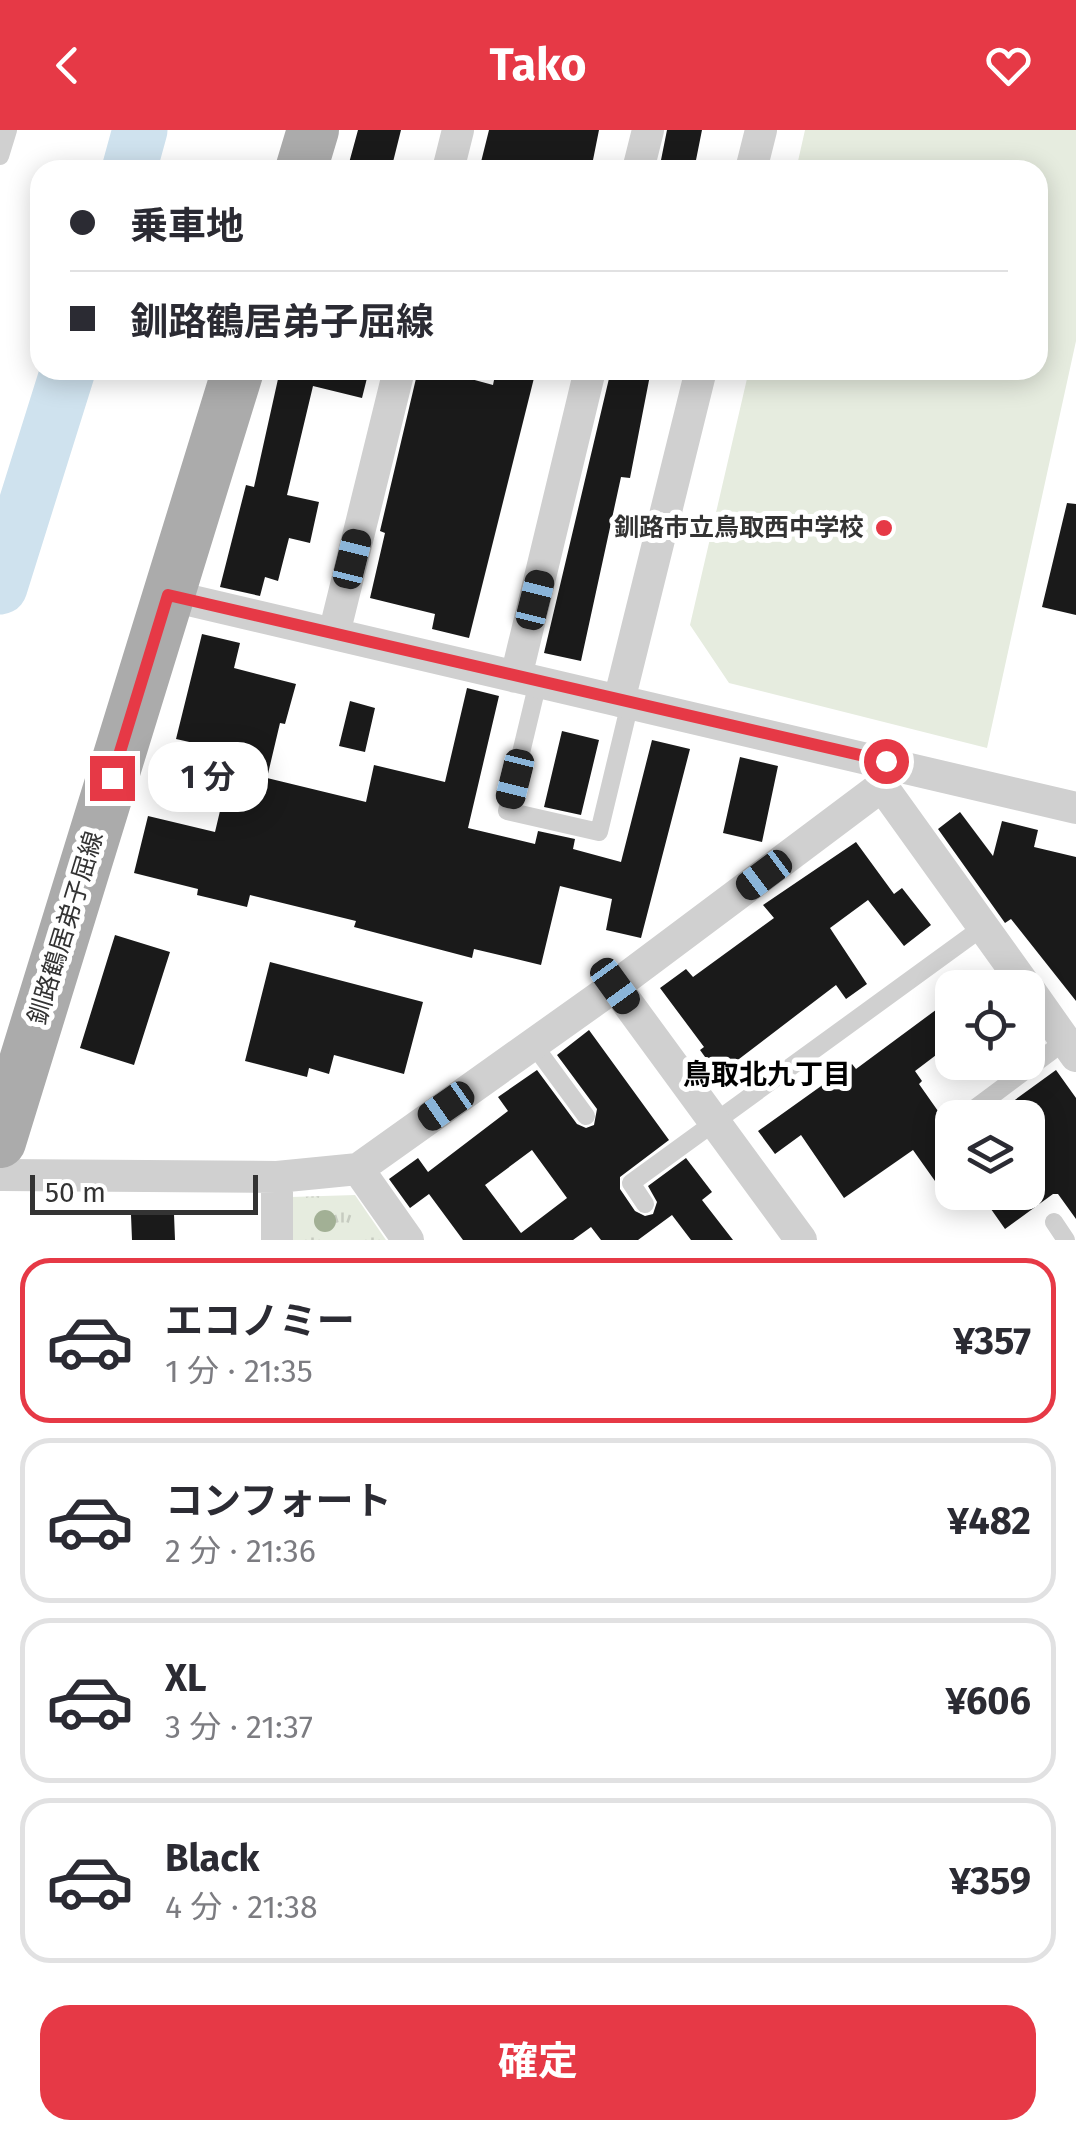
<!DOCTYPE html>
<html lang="ja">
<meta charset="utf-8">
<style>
:root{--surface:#fff;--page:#f7f7f7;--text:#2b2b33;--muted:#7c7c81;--line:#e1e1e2;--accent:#e63946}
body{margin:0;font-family:"Fira Sans","Noto Sans JP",sans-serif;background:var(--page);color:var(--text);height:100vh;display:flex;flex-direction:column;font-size:38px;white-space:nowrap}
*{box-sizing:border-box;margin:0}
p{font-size:32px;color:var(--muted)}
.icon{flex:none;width:55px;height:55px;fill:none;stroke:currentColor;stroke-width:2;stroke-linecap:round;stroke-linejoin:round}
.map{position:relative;height:1110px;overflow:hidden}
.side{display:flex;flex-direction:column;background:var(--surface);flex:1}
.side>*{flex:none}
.guide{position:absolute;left:30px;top:30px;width:1018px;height:220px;border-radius:30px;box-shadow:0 5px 25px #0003;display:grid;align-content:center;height:220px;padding:0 40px;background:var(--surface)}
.buttons{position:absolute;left:935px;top:840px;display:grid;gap:20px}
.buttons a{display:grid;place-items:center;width:110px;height:110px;border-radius:20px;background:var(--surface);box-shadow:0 5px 25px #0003;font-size:50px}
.scale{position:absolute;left:30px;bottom:25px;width:228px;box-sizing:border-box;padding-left:10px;border:5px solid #333;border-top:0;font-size:28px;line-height:35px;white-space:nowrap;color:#333;-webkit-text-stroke:8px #fff;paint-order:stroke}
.end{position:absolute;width:45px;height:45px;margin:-22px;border:12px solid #e63946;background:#fff;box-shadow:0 0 0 5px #fff}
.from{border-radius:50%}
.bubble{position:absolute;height:70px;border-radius:30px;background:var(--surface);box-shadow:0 5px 25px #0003;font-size:32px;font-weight:700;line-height:70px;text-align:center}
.car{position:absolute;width:30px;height:60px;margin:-30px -15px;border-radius:12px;box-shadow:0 0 8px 2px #0007;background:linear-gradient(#222 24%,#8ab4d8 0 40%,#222 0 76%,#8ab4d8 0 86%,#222 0)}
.guide b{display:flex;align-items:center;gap:35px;height:95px;font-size:38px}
.guide b+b{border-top:2px solid var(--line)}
.guide i{width:25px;height:25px;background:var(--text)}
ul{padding:18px 0 0;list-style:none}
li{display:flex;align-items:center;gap:30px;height:165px;margin:0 20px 15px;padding:0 20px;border:5px solid var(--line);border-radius:30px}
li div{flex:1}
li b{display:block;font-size:38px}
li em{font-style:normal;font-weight:700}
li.current{border-color:var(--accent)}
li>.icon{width:90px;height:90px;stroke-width:1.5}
.action{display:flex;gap:20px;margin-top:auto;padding:20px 40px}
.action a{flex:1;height:115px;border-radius:30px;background:var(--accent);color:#fff;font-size:40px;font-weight:700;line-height:115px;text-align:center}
header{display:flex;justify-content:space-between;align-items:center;height:130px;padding:0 40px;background:var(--accent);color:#fff;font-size:45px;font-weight:700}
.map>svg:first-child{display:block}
.grass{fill:url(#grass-tufts)}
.pitch{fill:#e6ecdf}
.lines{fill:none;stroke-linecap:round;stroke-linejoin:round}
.river{stroke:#cfe2ee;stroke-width:55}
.building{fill:#1a1a1a;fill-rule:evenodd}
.service{stroke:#d0d0d0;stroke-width:18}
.minor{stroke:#d0d0d0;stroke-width:32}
.primary{stroke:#ababab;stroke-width:52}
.tree{fill:#a2b095}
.route{stroke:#e63946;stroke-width:12}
.poi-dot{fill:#e63946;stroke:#fff;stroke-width:4}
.labels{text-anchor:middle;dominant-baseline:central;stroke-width:10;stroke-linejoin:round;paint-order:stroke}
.poi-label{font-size:25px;font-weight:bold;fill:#333;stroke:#fff;text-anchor:end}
.street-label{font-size:25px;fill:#333;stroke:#fff}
.neighbourhood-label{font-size:28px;font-weight:bold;fill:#000;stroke:#fff}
</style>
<header><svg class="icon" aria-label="back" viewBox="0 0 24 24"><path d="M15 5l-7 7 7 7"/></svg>Tako<svg class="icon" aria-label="heart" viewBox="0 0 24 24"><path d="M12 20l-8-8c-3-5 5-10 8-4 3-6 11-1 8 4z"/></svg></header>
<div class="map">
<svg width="1076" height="1110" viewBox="0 0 1076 1110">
<defs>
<pattern id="grass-tufts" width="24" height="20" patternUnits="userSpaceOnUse" patternTransform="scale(2.5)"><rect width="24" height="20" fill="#e6ecdf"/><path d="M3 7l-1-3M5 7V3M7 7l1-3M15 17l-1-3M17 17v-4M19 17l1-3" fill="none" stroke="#c6cbc0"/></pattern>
</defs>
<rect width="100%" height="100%" fill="#fff"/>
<!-- grass -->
<path class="grass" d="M355,1065L386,1110H291V1067Z"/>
<!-- pitch -->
<path class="pitch" d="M805,0H1076V211L987,618L729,553L690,495L749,240H1038V40H796Z"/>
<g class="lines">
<!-- river -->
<path class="river" d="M129,40L140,0
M0,457L68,240"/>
</g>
<!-- building -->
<path class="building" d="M358,0H401L391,40L349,33Z
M489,0H599L591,40H479Z
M667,0H702L694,40H659Z
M280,240L368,244L362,268L313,256L287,365L319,372L310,413L289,408L278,451L265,447L260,466L220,457L246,355L254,357Z
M418,240H438L493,255L496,240H536L469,508L432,499L435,484L370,468L385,403L380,401Z
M611,240H651L630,348L621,347L581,531L544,523Z
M1067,373L1076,374V485L1042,477Z
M202,504L240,513L234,538L296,554L285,594L280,593L267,648L366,672L374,635L445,652L467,558L499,566L468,698L535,714L538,701L575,709L573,719L621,732L652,610L690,619L641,808L606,800L612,769L560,756L541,835L474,819L472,828L354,797L356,791L250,765L247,777L197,765L198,759L134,743L148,686L215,702L234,622L176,609Z
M350,571L375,578L365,622L339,616Z
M562,601L599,610L581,685L544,677Z
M740,627L778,636L762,712L723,703Z
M960,682L993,726L1002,691L1038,700L1034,717L1076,727V871L1011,789L1005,793L938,699Z
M856,712L894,764L902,758L931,795L904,816L868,770L830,798L867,854L846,869L836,855L718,945L700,920L704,917L660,858L686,839L693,847L774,788L763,775Z
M115,805L170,822L134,935L80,918Z
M270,832L423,872L404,944L334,925L329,944L309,938L307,947L245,931Z
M952,868V913L915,941L922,951L919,954L952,1001V1075L913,1020L844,1068L801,1005L775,1024L758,1001L852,934L856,939Z
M589,900L669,1010L620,1047V1059L635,1081L645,1086L653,1084L657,1072L648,1056L686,1028L712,1062L702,1070L733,1110H691L672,1085L638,1110H601L591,1097L573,1110H463L429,1064L410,1078L389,1049L418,1028L428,1042L508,981L498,967L537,940L577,994L586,998L594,995L597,979L557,925ZM532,1020L567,1068L521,1103L485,1055Z
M1056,940L1076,968V1089L1058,1064H1053L1005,1099L979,1062H1028V988H990Z
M174,1084L175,1110H132L131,1085Z"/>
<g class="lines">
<!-- service -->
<path class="service" d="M0,26L8,0
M538,552L507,681L599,702L630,573
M533,914L586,986
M974,979L1065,911
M645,1074L631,1053L983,797
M1054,1092L1066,1110"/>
<!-- minor -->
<path class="minor" d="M448,40L458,0
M638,40L648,0
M751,40L761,0
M167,465L1076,678
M334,504L399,240
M516,547L590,240
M619,571L701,240
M882,656L1027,858
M615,856L801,1110
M1028,858L1076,926
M358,1039L408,1110
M0,1045L277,1047L358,1039L615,856L882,656L886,631
M277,1047V1110"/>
<!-- primary -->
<path class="primary" d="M301,40L313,0
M0,1012L238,240"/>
</g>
<!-- trees -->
<circle class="tree" cx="325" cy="1091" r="11"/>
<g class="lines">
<!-- route -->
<path class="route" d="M112,648L168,465L886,631"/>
</g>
<!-- markers -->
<circle class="poi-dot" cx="884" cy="398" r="10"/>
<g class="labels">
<!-- poi labels -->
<g class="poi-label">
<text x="864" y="398">釧路市立鳥取西中学校</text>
</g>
<!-- street labels -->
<g class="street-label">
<text transform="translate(66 798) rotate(-73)">釧路鶴居弟子屈線</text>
</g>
<!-- neighbourhood labels -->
<g class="neighbourhood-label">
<text x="767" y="944">鳥取北九丁目</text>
</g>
</g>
</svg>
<div class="buttons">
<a><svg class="icon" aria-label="locate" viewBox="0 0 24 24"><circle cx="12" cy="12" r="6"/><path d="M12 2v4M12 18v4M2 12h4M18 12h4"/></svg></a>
<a><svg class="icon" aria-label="layers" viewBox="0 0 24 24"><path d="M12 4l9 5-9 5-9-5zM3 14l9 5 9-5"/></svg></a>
</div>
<div class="scale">50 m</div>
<i class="end from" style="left:886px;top:631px"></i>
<i class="end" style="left:112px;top:648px"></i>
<div class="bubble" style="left:148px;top:612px;width:120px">1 分</div>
<i class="car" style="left:352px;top:429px;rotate:14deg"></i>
<i class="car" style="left:535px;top:470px;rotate:14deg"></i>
<i class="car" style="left:515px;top:649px;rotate:194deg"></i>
<i class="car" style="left:764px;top:745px;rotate:233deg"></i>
<i class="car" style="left:615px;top:856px;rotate:144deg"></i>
<i class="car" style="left:446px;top:976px;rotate:235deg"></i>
<div class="guide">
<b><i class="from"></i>乗車地</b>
<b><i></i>釧路鶴居弟子屈線</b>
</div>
</div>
<section class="side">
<ul>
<li class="current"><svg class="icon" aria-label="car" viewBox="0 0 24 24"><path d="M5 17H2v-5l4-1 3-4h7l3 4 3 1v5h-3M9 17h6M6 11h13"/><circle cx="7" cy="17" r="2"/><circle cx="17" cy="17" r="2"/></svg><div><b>エコノミー</b><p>1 分 · 21:35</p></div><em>¥357</em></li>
<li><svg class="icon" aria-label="car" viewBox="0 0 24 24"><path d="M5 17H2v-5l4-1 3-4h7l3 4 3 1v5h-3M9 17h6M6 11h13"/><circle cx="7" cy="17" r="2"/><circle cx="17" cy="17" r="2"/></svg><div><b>コンフォート</b><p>2 分 · 21:36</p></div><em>¥482</em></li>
<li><svg class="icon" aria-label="car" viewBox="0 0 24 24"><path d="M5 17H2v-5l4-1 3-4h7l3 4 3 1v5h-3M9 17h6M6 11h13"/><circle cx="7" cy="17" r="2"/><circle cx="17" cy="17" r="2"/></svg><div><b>XL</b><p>3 分 · 21:37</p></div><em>¥606</em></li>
<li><svg class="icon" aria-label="car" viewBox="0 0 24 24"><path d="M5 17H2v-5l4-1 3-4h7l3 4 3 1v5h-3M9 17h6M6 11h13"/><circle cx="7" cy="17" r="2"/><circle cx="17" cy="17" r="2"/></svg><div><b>Black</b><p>4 分 · 21:38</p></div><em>¥359</em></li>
</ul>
<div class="action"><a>確定</a></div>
</section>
